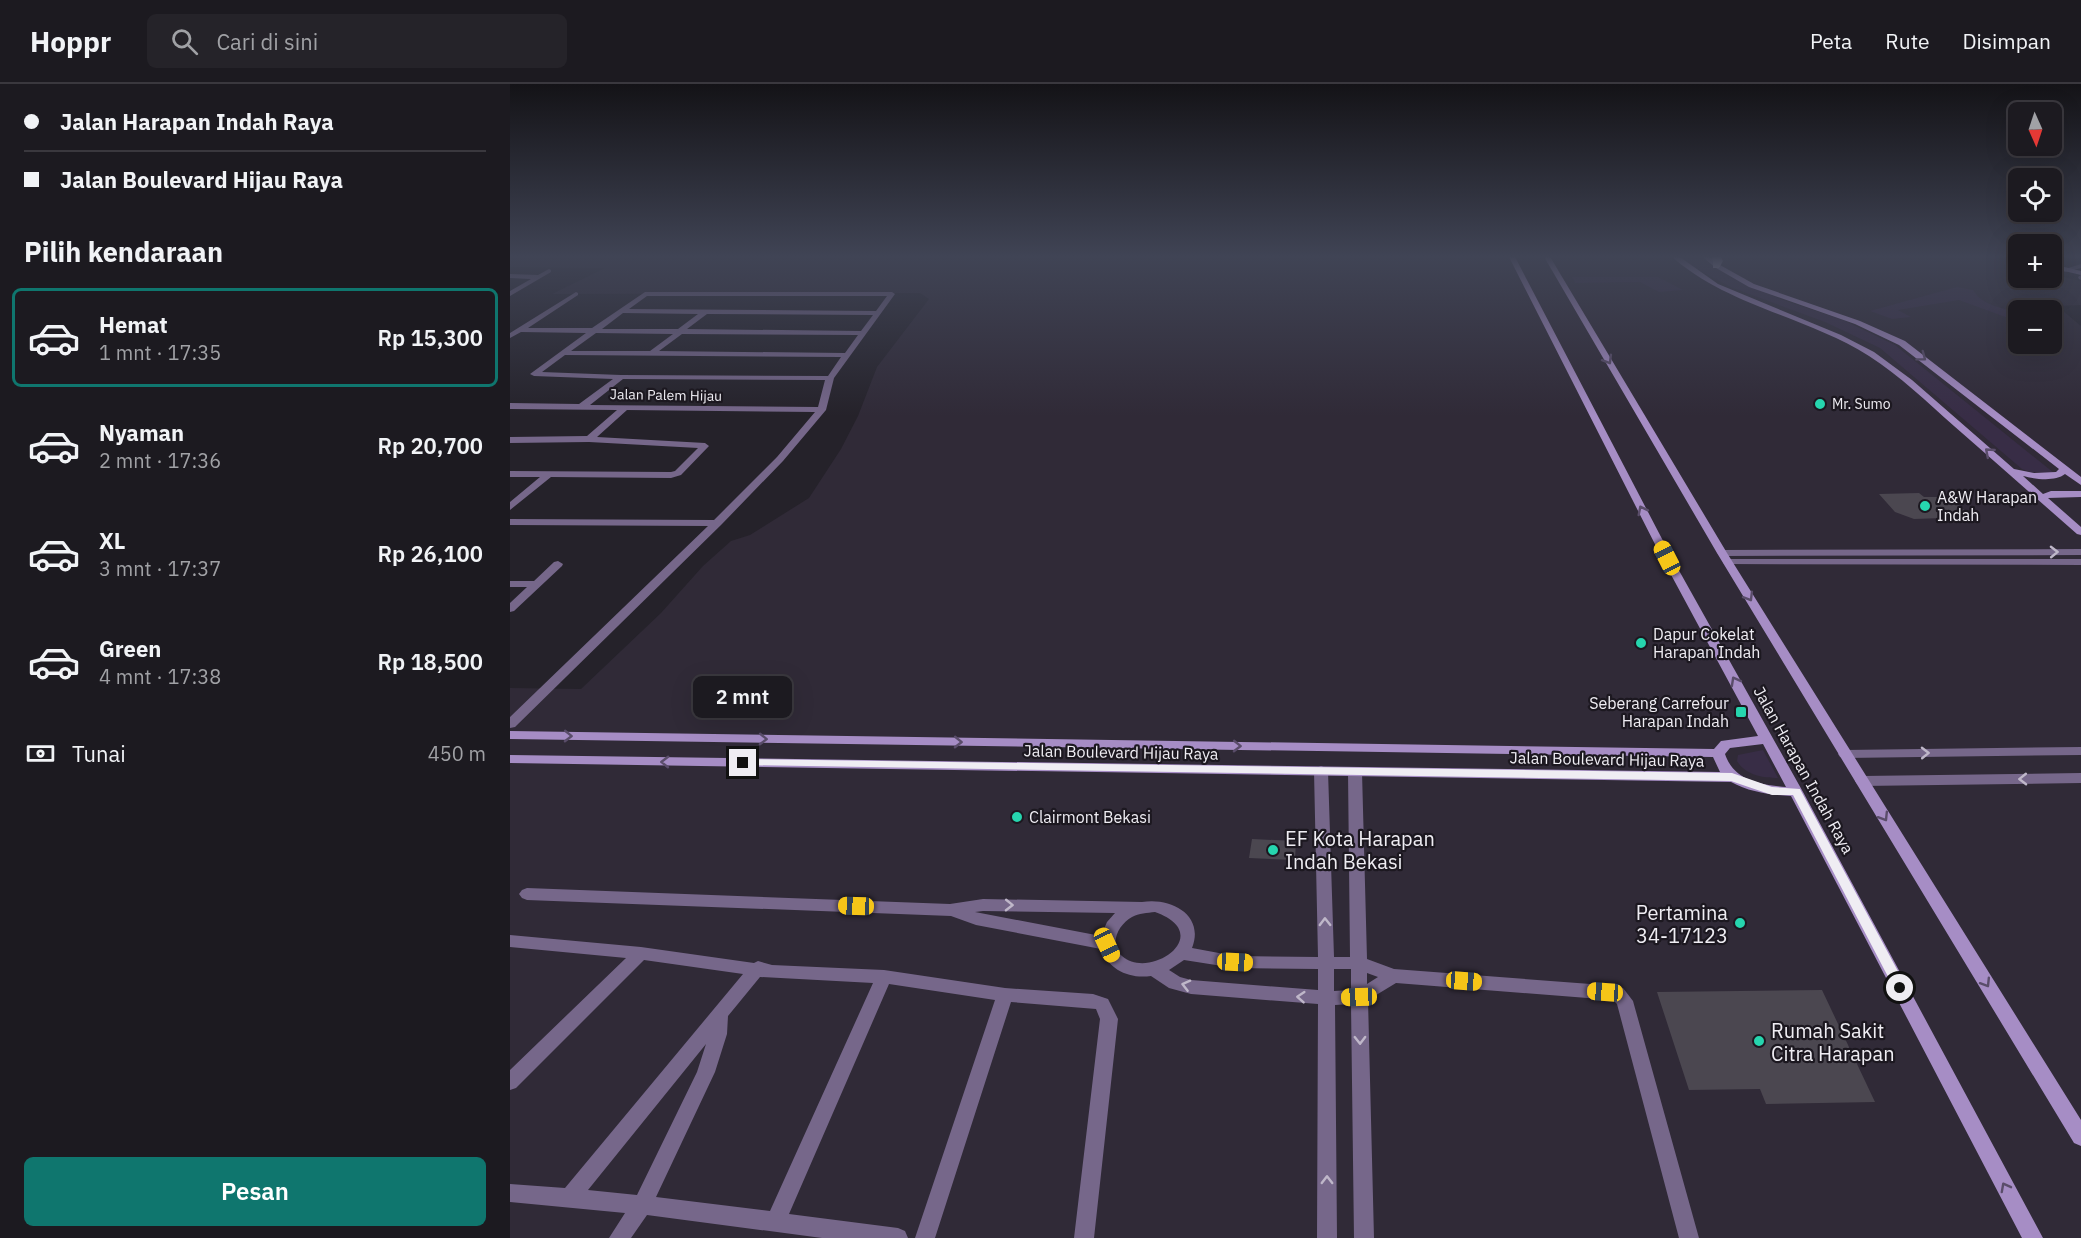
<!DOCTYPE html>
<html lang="id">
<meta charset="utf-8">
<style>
:root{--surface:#1c1a20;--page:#252329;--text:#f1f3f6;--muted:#a0a1a5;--line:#3a383e;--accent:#0f766e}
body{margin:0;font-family:"IBM Plex Sans",sans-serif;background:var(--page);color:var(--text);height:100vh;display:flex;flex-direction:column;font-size:22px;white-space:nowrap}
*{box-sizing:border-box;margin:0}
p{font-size:20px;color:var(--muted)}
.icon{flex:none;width:33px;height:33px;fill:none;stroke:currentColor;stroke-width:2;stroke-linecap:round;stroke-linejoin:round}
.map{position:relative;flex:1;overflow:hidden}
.side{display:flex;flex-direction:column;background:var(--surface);width:510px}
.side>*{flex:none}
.top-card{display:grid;align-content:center;height:132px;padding:0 24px;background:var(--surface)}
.needle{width:39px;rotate:177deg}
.buttons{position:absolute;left:1498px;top:18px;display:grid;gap:12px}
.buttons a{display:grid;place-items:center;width:54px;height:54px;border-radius:9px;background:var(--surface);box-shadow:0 6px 24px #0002,0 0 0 2px var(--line);font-size:30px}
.end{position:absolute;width:27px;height:27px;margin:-14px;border:8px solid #efedf3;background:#111;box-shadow:0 0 0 3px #111}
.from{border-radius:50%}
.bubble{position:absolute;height:42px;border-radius:9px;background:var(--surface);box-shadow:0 6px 24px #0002,0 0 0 2px var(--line);font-size:20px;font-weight:600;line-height:42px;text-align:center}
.car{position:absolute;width:18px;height:36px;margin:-18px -9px;border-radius:8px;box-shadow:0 0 4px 2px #0007;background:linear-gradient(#f5c518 24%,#345 0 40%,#f5c518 0 76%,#345 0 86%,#f5c518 0)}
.top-card b{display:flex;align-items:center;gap:21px;height:57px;font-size:22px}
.top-card b+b{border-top:2px solid var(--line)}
.top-card i{width:15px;height:15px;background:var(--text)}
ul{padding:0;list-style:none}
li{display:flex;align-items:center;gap:18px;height:99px;margin:0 12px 9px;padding:0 12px;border:3px solid transparent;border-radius:9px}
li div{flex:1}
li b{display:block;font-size:22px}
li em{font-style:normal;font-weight:600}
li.current{border-color:var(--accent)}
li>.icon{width:54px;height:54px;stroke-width:1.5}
h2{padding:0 24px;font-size:27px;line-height:72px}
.pay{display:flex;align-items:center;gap:15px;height:66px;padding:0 24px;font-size:22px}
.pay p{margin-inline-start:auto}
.action{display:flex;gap:12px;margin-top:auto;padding:12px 24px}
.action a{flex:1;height:69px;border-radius:9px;background:var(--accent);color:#fff;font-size:24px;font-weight:600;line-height:69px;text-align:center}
header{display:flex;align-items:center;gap:36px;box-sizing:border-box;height:84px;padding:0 30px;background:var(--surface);border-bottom:2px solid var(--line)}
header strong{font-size:28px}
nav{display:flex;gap:33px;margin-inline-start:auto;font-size:21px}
.search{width:420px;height:54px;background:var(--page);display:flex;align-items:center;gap:15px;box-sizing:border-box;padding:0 21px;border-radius:9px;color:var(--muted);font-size:22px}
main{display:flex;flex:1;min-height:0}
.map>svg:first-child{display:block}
.built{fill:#302a37;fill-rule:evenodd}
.green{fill:#382d46}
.building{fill:#4b4750}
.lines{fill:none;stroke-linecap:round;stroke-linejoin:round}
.street{fill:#76678a;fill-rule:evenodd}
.secondary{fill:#a68dc5;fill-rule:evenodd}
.highway{fill:#e1d2f5;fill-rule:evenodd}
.oneway{stroke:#5a4d6a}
.oneway2{stroke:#bfb7c9}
.route{fill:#efedf3}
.poi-dot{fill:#26d5ae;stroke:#1c1820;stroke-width:2}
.labels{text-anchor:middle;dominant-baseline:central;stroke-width:4.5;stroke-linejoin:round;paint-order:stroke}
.far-street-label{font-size:14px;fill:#efedf3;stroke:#1c1820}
.far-poi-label{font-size:14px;fill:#efedf3;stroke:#1c1820;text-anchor:start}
.poi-label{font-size:16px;fill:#efedf3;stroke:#1c1820;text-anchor:start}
.street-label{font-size:16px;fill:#efedf3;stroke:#1c1820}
.near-poi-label{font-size:20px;fill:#efedf3;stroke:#1c1820;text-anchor:start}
</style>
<header>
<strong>Hoppr</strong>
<div class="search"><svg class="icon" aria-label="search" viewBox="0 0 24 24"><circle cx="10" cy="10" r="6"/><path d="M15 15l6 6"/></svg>Cari di sini</div>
<nav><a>Peta</a><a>Rute</a><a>Disimpan</a></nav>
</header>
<main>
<section class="side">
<div class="top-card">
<b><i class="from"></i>Jalan Harapan Indah Raya</b>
<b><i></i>Jalan Boulevard Hijau Raya</b>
</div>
<h2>Pilih kendaraan</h2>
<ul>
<li class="current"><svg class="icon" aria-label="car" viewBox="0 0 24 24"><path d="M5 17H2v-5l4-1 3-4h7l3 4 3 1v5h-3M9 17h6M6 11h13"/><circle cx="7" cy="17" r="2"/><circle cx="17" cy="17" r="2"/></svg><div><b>Hemat</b><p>1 mnt · 17:35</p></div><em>Rp 15,300</em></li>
<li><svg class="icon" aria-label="car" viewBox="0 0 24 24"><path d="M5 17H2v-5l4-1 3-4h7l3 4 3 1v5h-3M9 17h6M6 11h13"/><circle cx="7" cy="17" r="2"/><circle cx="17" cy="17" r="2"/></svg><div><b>Nyaman</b><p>2 mnt · 17:36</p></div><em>Rp 20,700</em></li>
<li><svg class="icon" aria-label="car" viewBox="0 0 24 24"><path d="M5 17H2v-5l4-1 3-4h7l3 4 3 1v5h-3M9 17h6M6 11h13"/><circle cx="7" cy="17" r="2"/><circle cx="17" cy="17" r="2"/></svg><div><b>XL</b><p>3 mnt · 17:37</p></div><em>Rp 26,100</em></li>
<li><svg class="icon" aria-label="car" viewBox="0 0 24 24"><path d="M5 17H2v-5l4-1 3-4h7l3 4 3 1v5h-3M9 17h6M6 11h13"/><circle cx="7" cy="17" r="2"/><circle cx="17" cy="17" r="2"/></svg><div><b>Green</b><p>4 mnt · 17:38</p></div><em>Rp 18,500</em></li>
</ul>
<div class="pay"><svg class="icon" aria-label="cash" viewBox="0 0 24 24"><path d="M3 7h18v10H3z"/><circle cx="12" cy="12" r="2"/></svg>Tunai<p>450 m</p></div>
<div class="action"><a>Pesan</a></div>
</section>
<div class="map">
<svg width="1571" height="1154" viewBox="0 0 1571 1154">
<rect width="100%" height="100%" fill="#25222a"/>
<!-- built -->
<path class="built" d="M0,171H1478L1509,182V194H1542V191L1571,197V221L1547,222L1571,242V1154H0V604L71,605L151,529L193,482L221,457L240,451L299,414L331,365L348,332L367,283L419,215L410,209L42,210L95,184L0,183ZM1509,226H1542V260H1509Z"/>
<!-- green -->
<path class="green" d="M1168,171H1187L1222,194L1273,216L1333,236L1385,261L1544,389L1520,388L1512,385L1370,264L1315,238L1223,204L1186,185Z
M1062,193H1148L1173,206L1149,208L1130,198L1065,199Z
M1447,203L1463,206C1473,222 1492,224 1509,228V238L1449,216L1388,226L1401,233L1382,235L1360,227Z
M1253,666L1268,694C1253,694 1235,691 1227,677L1228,671Z"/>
<!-- building -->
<path class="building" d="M1409,409L1414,413H1430L1434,417L1444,416L1461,433L1404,435L1385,428L1369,410Z
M742,755L786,757L785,776L739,774Z
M1312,906L1365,1018L1256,1020L1250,1005L1179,1006L1147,908Z"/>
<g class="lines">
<!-- street -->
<path class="street" d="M1571,180V184L1555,188L1552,186Z
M39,185L41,186V188L0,212V207L21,195L0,194V190L28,191Z
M1571,191V196L1569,195L1568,193Z
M66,208L68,209V211L18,244H82L135,208H382L385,210L324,294L316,326L273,377L211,441L5,643L0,644V633L198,442L0,441V435L204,436L267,373L305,328L117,326L87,353L195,359L199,362L171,391L161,394L41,393L0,426V418L30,393H0V387L161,388L165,387L188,364L79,358L0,359V353L77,352L107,326L0,325V319L69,320L103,295L24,292L20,290L76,249L11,248L0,254V249ZM137,212H377L366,227L119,225ZM113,229L188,230L168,245H92ZM197,230L363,231L351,247L177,245ZM86,249L163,250L140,267H61ZM172,250L348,251L335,269L149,267ZM55,271L331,273L318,292L111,291L32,288ZM113,295L315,296L308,323L80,321Z
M1571,465V471L1212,472L1207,469L1212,466Z
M1218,475H1571V481L1214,480L1213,478Z
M48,477L53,480L52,482L4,527L0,528V519L17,503H0V497H24L44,478Z
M1571,663V671L1335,674L1330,673L1328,670L1330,667L1335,666Z
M811,682L816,684L818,687L824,873H840L838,688L840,685H850L852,688L857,875L884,885L1107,902L1113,904L1123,917L1189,1154H1169L1107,920L1103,916L886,899L858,916L864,1154H844L841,920L825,921L827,1154H807L808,920L681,910L659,904L641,892C619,895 599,886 591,865L466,841L441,832L17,816L12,814L9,810L12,806L17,804L440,820L473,815L632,818C661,813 695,831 682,864L725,872L808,873L804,687L806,684ZM473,827L605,829L597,838L591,852L465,828ZM645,828C707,850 640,897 612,872C598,860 609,840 622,833C629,829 637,829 645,828ZM674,876L725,884L808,885V906L681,896L670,893L659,886ZM824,885H841V906L824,907ZM857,889L868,893L857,900Z
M1571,689V699L1352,702L1347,700L1345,697L1347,694L1352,692Z
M0,851L131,863L244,879L248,877L262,881L374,886L495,904L583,910L598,915L608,935L584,1154H564L590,935L586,925L501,918L425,1154H405L485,916L379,900L279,1130L388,1144L395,1147L398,1154H312L137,1131L121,1154H99L115,1129L0,1118V1100L55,1104L233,890L134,876L6,1004L0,1006V986L116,874L0,863ZM250,893L363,899L260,1127L146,1113L205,988L217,950L218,932ZM196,960L187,988L127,1111L78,1106Z"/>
<!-- secondary -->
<path class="secondary" d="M998,171H1004L1162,474L1293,708L1533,1154H1512L1281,712C1261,711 1239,708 1221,698L0,679V671L1210,688L1203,673L0,655V647L1204,665L1211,657L1248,652L1152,474ZM1253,660L1276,703C1251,701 1224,697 1215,670L1220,664Z
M1033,171H1039L1217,469L1571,1036V1062L1564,1059L1207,469Z
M1160,171H1167L1208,200L1331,251L1364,268L1402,296L1504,385L1524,389L1546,388L1549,385L1389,261L1345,240L1239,203L1206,184L1190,171H1197L1210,181L1244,200L1350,237L1395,257L1571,393V401L1555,390C1545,398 1525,395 1513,392L1533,410L1541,407H1571V413L1538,414L1571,443V451L1567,450C1526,414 1485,378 1444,342C1417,318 1390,292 1359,272C1296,232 1216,222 1160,171Z
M1502,171H1509V174L1503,172Z
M1542,180L1571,187V191L1542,184Z"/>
<!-- highway -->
<path class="highway" d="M1200,171H1210L1213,177L1209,184H1203V177Z"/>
</g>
<!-- one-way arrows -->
<defs><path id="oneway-chevron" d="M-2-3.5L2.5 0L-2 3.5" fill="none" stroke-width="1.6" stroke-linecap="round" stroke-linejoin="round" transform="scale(1.5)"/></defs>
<g class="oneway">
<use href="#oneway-chevron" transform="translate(1412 273) rotate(37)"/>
<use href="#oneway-chevron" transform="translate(1098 276) rotate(59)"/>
<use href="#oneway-chevron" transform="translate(1479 368) rotate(-139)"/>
<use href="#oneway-chevron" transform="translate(1132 426) rotate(-117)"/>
<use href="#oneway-chevron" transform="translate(1239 513) rotate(59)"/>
<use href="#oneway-chevron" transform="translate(1225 597) rotate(-119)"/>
<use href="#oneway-chevron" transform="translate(58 652) rotate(1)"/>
<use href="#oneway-chevron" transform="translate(253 655) rotate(1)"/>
<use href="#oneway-chevron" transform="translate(448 658) rotate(1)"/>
<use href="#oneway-chevron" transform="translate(727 662) rotate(1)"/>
<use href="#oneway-chevron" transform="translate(155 678) rotate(-179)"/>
<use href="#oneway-chevron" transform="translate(1374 733) rotate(58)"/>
<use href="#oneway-chevron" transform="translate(1476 899) rotate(58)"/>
<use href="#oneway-chevron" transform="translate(1495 1103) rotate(-118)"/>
</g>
<g class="oneway2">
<use href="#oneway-chevron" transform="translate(1544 468) rotate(-1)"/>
<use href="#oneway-chevron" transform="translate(1415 669) rotate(-1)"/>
<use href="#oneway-chevron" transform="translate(1513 695) rotate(179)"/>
<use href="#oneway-chevron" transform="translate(499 821) rotate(1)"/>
<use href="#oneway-chevron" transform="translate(815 838) rotate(-91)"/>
<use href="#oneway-chevron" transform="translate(676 901) rotate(-166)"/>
<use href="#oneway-chevron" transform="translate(791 913) rotate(-176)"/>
<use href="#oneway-chevron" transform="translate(850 956) rotate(89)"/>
<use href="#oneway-chevron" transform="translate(817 1096) rotate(-90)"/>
</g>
<!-- sky -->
<linearGradient id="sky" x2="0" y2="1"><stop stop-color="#141317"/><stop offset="0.52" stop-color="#404455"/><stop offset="1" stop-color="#404455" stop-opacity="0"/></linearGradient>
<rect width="1571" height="332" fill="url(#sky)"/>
<!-- route -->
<path class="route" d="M233,675L1222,689L1262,703L1290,705L1397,904L1395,908H1386L1283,711H1262L1221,697L229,681L228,679Z"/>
<!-- markers -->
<g class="poi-dot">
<circle cx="1310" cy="320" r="6"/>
<circle cx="1415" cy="422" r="6"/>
<circle cx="1131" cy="559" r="6"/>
<rect x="1225" y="622" width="12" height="12" rx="3"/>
<circle cx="507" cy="733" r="6"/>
<circle cx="763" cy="766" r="6"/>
<circle cx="1230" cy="839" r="6"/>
<circle cx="1249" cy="957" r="6"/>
</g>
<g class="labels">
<!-- far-street labels -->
<g class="far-street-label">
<text transform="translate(156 311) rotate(1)">Jalan Palem Hijau</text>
</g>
<!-- far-poi labels -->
<g class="far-poi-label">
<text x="1322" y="320">Mr. Sumo</text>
</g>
<!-- poi labels -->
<g class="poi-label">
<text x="1427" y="413">A&amp;W Harapan<tspan x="1427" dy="18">Indah</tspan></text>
<text x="1143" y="550">Dapur Cokelat<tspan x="1143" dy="18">Harapan Indah</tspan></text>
<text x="1219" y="619" text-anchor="end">Seberang Carrefour<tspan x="1219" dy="18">Harapan Indah</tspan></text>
<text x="519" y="733">Clairmont Bekasi</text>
</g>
<!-- street labels -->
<g class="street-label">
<text transform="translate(611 668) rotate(1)">Jalan Boulevard Hijau Raya</text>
<text transform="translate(1097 675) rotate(1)">Jalan Boulevard Hijau Raya</text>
<text transform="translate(1294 686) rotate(61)">Jalan Harapan Indah Raya</text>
</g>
<!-- near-poi labels -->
<g class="near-poi-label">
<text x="775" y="754">EF Kota Harapan<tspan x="775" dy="23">Indah Bekasi</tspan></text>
<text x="1218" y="828" text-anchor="end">Pertamina<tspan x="1218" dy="23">34-17123</tspan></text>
<text x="1261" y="946">Rumah Sakit<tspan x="1261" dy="23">Citra Harapan</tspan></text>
</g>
</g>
</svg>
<div class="buttons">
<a><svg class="needle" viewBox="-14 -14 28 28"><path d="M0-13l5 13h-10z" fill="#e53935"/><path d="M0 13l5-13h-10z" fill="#a0a1a5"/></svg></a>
<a><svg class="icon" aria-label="locate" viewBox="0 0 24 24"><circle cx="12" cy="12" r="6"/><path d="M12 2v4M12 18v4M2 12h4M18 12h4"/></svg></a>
<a>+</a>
<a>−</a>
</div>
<i class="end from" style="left:1390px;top:904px"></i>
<i class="end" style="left:233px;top:679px"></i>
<div class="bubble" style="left:183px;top:592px;width:99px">2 mnt</div>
<i class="car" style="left:1157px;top:474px;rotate:333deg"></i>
<i class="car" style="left:346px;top:822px;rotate:272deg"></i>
<i class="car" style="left:597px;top:861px;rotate:155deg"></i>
<i class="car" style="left:725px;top:878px;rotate:93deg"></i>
<i class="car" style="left:954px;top:897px;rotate:94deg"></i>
<i class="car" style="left:1095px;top:908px;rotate:274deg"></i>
<i class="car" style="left:849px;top:913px;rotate:268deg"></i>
</div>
</main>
